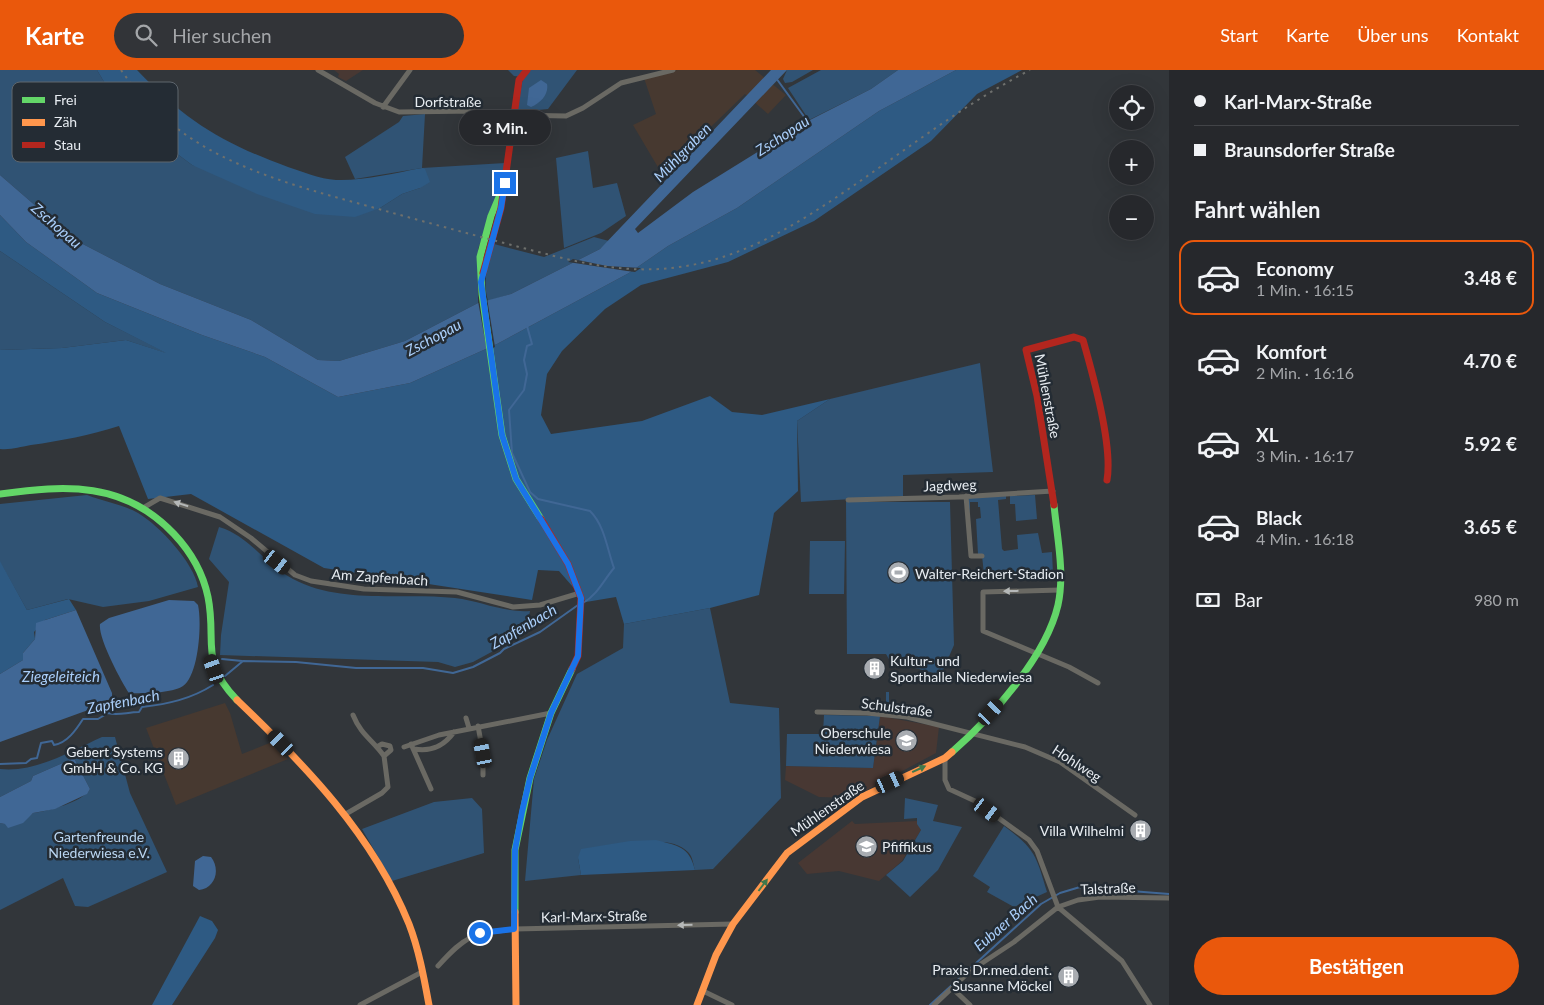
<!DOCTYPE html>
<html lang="de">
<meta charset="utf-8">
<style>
:root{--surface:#26282c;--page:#323438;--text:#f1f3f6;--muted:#a4a6a9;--line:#424448;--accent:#ea580c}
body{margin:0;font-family:Lato,sans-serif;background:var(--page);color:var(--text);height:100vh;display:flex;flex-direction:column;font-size:19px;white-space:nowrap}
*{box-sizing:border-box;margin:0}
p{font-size:16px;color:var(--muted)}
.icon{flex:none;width:28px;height:28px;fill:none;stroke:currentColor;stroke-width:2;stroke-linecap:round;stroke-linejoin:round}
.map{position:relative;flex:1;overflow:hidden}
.drawer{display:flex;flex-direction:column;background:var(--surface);width:375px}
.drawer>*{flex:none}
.banner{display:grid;align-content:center;height:110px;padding:0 25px;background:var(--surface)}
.fabs{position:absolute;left:1109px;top:15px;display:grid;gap:10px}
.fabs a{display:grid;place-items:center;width:45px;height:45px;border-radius:50%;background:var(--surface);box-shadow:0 5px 20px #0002,0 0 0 1px var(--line);font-size:25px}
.end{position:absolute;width:22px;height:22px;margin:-11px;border:6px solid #1a73e8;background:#fff;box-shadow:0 0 0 2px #fff}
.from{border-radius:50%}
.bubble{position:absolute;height:35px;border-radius:18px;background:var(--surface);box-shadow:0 5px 20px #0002,0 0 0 1px var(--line);font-size:16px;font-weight:700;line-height:35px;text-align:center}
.car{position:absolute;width:15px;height:30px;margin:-15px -8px;border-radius:6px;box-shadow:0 0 4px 1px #0007;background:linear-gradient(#222 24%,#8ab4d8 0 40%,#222 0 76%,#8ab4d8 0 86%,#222 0)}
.banner b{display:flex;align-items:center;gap:18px;height:48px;font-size:19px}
.banner b+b{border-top:1px solid var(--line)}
.banner i{width:12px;height:12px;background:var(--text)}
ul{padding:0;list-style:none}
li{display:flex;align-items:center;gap:15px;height:75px;margin:0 10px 8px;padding:0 15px;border:2px solid transparent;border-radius:15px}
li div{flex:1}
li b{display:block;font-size:19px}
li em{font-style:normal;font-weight:700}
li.selected{border-color:var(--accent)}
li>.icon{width:45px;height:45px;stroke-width:1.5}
h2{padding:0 25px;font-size:22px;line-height:60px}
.pay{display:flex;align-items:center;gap:12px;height:55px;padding:0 25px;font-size:19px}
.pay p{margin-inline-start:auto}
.primary-button{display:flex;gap:10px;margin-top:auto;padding:10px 25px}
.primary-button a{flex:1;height:58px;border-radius:30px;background:var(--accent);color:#fff;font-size:20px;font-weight:700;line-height:58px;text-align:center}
header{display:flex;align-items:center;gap:30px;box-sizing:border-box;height:70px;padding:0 25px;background:var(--accent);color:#fff}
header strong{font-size:24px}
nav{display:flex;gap:28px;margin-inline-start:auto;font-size:18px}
.search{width:350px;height:45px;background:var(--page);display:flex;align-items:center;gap:12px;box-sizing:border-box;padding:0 18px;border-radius:28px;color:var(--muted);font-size:19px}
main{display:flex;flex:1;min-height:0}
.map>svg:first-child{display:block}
.commercial{fill:#473930}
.education{fill:#483833}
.green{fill:#305374}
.forest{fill:#2e5a83}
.water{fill:#406795}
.pier{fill:#32363a}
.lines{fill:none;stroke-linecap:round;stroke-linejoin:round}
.stream{stroke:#406795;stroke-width:2}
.street{stroke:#6a6963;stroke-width:5}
.fast{stroke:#63d668;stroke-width:7}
.slow{stroke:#ff974d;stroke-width:7}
.jam{stroke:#b3261e;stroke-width:7}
.rail{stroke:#6e706d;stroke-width:2;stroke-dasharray:2.5 5;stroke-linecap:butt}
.oneway{fill:#b5b8b8}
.oneway2{fill:#40784b}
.route{stroke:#1a73e8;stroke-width:6}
.labels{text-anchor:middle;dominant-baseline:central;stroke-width:5;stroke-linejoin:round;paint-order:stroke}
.street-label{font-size:14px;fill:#e7ecf1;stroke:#242c34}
.poi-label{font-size:14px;fill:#e7ecf1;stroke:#242c34;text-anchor:end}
.park-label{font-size:14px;fill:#bad6f2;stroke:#242c34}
.water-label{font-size:15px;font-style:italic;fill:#aacffb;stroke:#242c34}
.key{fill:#242c34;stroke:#5e666d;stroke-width:1}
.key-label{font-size:14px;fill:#e7ecf1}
</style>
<header>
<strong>Karte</strong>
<div class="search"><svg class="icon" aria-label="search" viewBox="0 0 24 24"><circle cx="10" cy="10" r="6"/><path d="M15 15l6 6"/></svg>Hier suchen</div>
<nav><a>Start</a><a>Karte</a><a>Über uns</a><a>Kontakt</a></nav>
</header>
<main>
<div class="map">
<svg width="1169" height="935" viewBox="0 0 1169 935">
<rect width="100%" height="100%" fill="#32363a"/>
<!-- commercial -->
<path class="commercial" d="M677,0H755L786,25L768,44L745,24L662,104L633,55L656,44L644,8Z
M225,633L230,643L242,684L272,672L288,689L176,735L146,658Z"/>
<!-- education -->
<path class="education" d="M334,0H363L346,11L338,7L339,4Z
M880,646L939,657L936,683L852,728L819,727L785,710L786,696L873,698Z
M852,751L855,754L917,751L921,760L902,791L879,811L839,801L807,804L798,793Z"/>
<!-- green -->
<path class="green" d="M0,0H97L113,27L160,71L192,95L380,138L402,124L420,118L422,98L355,109L345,87L399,52L403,46L425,44L422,98L505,93L500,119L478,179V233L405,271L339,291L318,290L251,250L160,214L75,170L0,105Z
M508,0H577L548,39L517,42L523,7L514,6Z
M787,0H813L792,12L785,13L783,9Z
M821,0H898L871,19L809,50L788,18Z
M588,81L593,118L617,113L626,146L601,163L564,178L556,88Z
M594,167L609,171L600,179L511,224L488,231C482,210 488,194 494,174L544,187Z
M0,181L105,252L171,285L126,270L62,278L0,280Z
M980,293L993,402L903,405V426L801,432L797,351L830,329Z
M87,425C103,431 124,435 138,443C160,456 194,493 198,517L149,531L103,537L68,529L27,540L0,492V434Z
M1035,425L1037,449L1016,451L1015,434H1010V426Z
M1006,426V429L998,430L1002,479L1004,481L1018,479L1017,465L1038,463L1042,483L1052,482L1053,504L984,505L982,485L978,484L976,449L981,448L980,437H978V432H970V446L968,428Z
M846,432H950L954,575L941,605L890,591L886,584H847Z
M219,457C250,466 265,495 293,509C342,535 403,522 455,528C481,531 504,543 530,541L525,564L473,592L455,597L438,592L220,585L221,565L229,512L209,489Z
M810,471H845L844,524H809Z
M710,538L730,633L779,638L781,728L713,799L695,800C693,794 693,787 688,782C665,759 606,781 578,788L581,805L525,811L534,709L547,670L577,604L623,578L624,554Z
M886,622H889V641H875V636H886Z
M824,645L880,646L873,698L786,696L787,664H823Z
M102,667H115L130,723L167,802L88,837L75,836L63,808L0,840V753C11,755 25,751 33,743C48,741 83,732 90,719L74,688L33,706L31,711L0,727V699C35,703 71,681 102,667Z
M472,728L482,739L484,783L392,811L362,759L434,732Z
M905,728L938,735L933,751L962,757L938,800L910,827L886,805L903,791L921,760L917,754V748L904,749Z
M1004,756C1035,779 1036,785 1047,822L1014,837L987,822L990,817L973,806Z"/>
<!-- forest -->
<path class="forest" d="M97,0H137C186,51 222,73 288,97C304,102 319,109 336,110C364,111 394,103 422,98L425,99L430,112L420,118L402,124L380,138L355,147L315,144L257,124L192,95L160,71L113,27Z
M956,0H1022L977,24L931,71L814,151L728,192L641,215L605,239L562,281L547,304L541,345L551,364L642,351L710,326L732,342L762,345L830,329L797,351L798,421L774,443L759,525L710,538L624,554L616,527L586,532L559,501L538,500L532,530L324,498L191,424L148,429L119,356C90,365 61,371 31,375C19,377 12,380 0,379V280L62,278L126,270L166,283L105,252L0,181V145L26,172L97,223L202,265L265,287L338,327L410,313L497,274L629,203L668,176L737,138L879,41Z
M0,491L27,540L69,529L76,540L45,550L34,562L35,569L23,583V590L0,604Z
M656,770C678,776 689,776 695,800L581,805L578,788L581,779L630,771Z
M200,846L212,851L218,860L215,868L172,935H152Z"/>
<!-- water -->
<path class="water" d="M771,0H787L635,159L638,163L693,122L806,52L871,19L898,0H956L879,41L737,138L668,176L629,203L497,274L410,313L338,327L265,287L202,265L97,223L26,172L0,145V105L75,170L160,214L251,250L318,290L339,291L405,271L478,233L511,224L600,179Z
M541,10L547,14C549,24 541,33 531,37L527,35L529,18Z
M169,530L194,531L198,535C202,552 199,605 183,616C173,623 141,624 129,623C121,611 98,568 100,554L109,548Z
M76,540L112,623V627L102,635L0,672V604L23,590V583L35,569L36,553Z
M74,688L90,719L87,724L55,739L33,743L23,753L8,758L5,754L0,753V727L31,711L33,706Z
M203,786L211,787C221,800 215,818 199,820L193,816L195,791Z"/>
<!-- pier -->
<path class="pier" d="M573,189L607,196L641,198L635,202L627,201L568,192Z
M487,228L495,277L487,281L478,231Z"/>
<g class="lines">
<!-- stream -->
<path class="stream" d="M776,8L808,52
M527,256L532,274L527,276L524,290L527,304L524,320L509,340L512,383L530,422L538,429L590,441C605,456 607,479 614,498C603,511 598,524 583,533
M222,589L242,591
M225,606L243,591L296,592L356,598H423L453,603L473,597L500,583L504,579L540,562L578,535
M0,694L26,693L31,689L37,688L41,673L52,671L54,675C67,673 76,660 83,649H98L108,643C118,646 127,642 139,642L142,637C168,634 191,629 213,615
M930,935L1041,834L1060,823L1080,817L1169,824"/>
<!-- street -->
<path class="street" d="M318,0L375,33L399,42L475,41L514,45L566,46L583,38L621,13L673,0
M383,37L410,0
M966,426L971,486H982
M848,430L959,427L1053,421
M143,438L160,428L220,447L251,468L295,505L311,511L364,519L457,522L513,537L540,535L580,523
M1060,520L983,522V561L1069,597L1098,613
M817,642L867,643L907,647L1025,677L1060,692L1135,745
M353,645C361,665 373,670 384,686
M466,648L469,658
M478,656L483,683V705
M411,674L431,719
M404,677L439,665L551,643
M414,679C432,682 444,676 454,662
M945,688V710L949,719L975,731L1029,770L1037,781L1058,837L1122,891L1150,935
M344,745L382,723L388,717L384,686L391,680L390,676L382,674L377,677
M438,896C467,864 472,864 515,859L733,854
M952,918L970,935
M703,921L732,935
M360,935L422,902
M934,935L970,901L1014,872L1058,837L1078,830L1100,827L1169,828"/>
<!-- fast -->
<path class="fast" d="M505,113L491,146L480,187L482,224L502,365L516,409L541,449
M0,424C66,415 124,411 174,464C190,481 203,503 208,527C217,572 199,591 237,630
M952,682C991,648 1046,587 1058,535C1065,503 1057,467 1054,435
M515,842V780L530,708L551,643L572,599"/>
<!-- slow -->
<path class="slow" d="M237,630C305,695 373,765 409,854C419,880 424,908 429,935
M515,842L516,935
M697,935L716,885L733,854L787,783L862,727L945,688L952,682"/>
<!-- jam -->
<path class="jam" d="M483,203L501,138L519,10L527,0
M1054,435L1037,326L1026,280L1074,267L1083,270C1093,305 1113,376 1107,410
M541,449L568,494L581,528L578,586L572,599"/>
<!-- rail -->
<path class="rail" d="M121,0C184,91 282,112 382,140C440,156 499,172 558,187C591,195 624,201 659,199C734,195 793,157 853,116C911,76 968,32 1030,0"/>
</g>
<!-- one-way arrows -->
<defs><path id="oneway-solid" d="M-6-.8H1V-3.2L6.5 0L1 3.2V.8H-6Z" transform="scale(1.25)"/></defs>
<g class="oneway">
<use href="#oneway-solid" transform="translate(181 434) rotate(-163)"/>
<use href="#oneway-solid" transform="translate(1011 521) rotate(179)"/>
<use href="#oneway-solid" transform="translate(685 855) rotate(179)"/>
</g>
<g class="oneway2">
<use href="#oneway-solid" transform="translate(919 699) rotate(-25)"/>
<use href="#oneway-solid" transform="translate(763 815) rotate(-53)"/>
</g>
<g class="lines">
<!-- route -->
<path class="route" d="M480,863L514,859L515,780L522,742L530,708L551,643L578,586L581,528L568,494L516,409L502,365L481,212L501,138L505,113"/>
</g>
<!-- icons -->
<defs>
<symbol id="stadium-disc" viewBox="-11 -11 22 22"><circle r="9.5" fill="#a8acb1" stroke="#242c34"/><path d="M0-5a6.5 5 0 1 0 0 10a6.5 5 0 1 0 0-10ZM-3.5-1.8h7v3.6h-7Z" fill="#fff"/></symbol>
<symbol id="building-disc" viewBox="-11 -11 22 22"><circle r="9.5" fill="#a8acb1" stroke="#242c34"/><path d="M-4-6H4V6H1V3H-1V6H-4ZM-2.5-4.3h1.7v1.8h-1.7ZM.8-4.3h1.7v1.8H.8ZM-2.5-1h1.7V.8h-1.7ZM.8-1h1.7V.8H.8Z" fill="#fff"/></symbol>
<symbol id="school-disc" viewBox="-11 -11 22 22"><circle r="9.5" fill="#a8acb1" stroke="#242c34"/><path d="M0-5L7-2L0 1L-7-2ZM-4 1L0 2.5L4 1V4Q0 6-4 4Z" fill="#fff"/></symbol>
</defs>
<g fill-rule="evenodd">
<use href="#stadium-disc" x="886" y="490" width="25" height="25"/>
<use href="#building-disc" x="862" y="586" width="25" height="25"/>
<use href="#school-disc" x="894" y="658" width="25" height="25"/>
<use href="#building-disc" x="166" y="676" width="25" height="25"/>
<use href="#building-disc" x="1128" y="748" width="25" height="25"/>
<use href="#school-disc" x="854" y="764" width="25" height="25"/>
<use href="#building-disc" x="1056" y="894" width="25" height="25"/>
</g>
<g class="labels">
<!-- street labels -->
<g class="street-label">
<text x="448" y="31">Dorfstraße</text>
<text transform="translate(1048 326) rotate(79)">Mühlenstraße</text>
<text transform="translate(950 415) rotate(-2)">Jagdweg</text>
<text transform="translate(380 507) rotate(4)">Am Zapfenbach</text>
<text transform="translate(897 637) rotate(7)">Schulstraße</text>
<text transform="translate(1077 693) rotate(33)">Hohlweg</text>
<text transform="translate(827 738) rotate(-35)">Mühlenstraße</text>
<text transform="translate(1108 818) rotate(-2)">Talstraße</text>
<text transform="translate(594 846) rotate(-1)">Karl-Marx-Straße</text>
</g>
<!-- poi labels -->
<g class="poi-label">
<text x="915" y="503" text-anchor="start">Walter-Reichert-Stadion</text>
<text x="890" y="590" text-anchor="start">Kultur- und<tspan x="890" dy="16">Sporthalle Niederwiesa</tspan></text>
<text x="891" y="662">Oberschule<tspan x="891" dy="16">Niederwiesa</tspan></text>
<text x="163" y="681">Gebert Systems<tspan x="163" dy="16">GmbH &amp; Co. KG</tspan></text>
<text x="1124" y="760">Villa Wilhelmi</text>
<text x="882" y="776" text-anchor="start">Pfiffikus</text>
<text x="1052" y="899">Praxis Dr.med.dent.<tspan x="1052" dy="16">Susanne Möckel</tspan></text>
</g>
<!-- park labels -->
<g class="park-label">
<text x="99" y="766">Gartenfreunde<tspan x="99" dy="16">Niederwiesa e.V.</tspan></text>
</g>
<!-- water labels -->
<g class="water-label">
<text transform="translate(782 65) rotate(-33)">Zschopau</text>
<text transform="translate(682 82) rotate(-46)">Mühlgraben</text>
<text transform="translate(57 155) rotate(41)">Zschopau</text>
<text transform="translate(433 267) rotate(-28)">Zschopau</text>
<text transform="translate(523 556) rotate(-30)">Zapfenbach</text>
<text x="61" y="606">Ziegeleiteich</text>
<text transform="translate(123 631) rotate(-11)">Zapfenbach</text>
<text transform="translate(1005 852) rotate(-41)">Eubaer Bach</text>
</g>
</g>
<!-- legend -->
<rect x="12" y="12" width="166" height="80" rx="8" class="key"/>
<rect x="22" y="27" width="23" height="6" fill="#63d668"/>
<rect x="22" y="49" width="23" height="7" fill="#ff974d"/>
<rect x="22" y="72" width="23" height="6" fill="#b3261e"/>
<g class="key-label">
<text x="54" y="35">Frei</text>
<text x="54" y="57">Zäh</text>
<text x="54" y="80">Stau</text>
</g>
</svg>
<div class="fabs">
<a><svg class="icon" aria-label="locate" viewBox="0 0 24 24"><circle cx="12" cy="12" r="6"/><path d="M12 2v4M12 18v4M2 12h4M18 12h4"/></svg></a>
<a>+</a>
<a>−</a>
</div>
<i class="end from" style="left:480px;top:863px"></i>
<i class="end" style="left:505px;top:113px"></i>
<div class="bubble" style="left:459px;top:40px;width:92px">3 Min.</div>
<i class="car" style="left:277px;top:492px;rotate:128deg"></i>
<i class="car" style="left:214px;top:599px;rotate:341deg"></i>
<i class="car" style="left:991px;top:642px;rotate:43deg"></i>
<i class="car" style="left:281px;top:673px;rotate:316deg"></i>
<i class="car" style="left:483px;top:683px;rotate:349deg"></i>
<i class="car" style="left:890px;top:712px;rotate:65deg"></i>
<i class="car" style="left:987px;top:740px;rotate:126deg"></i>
</div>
<section class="drawer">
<div class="banner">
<b><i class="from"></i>Karl-Marx-Straße</b>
<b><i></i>Braunsdorfer Straße</b>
</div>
<h2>Fahrt wählen</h2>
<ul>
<li class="selected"><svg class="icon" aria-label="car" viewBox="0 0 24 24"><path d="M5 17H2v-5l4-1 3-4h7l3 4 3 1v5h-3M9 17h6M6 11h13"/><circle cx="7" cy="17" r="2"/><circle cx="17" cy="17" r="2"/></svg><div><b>Economy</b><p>1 Min. · 16:15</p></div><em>3.48 €</em></li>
<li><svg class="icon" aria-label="car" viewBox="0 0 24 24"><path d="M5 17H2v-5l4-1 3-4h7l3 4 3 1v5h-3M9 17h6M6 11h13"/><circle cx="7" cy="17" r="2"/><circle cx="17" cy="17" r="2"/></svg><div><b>Komfort</b><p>2 Min. · 16:16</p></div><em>4.70 €</em></li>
<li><svg class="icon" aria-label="car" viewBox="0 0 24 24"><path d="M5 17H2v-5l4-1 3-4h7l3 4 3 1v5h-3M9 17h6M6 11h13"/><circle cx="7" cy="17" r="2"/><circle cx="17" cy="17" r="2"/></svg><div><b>XL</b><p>3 Min. · 16:17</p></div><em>5.92 €</em></li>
<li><svg class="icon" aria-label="car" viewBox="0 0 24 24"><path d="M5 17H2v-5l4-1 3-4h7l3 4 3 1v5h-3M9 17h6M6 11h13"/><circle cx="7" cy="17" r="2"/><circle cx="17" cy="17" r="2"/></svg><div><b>Black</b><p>4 Min. · 16:18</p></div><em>3.65 €</em></li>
</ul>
<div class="pay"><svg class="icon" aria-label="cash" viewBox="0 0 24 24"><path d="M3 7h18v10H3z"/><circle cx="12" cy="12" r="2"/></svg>Bar<p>980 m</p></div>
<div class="primary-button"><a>Bestätigen</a></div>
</section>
</main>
